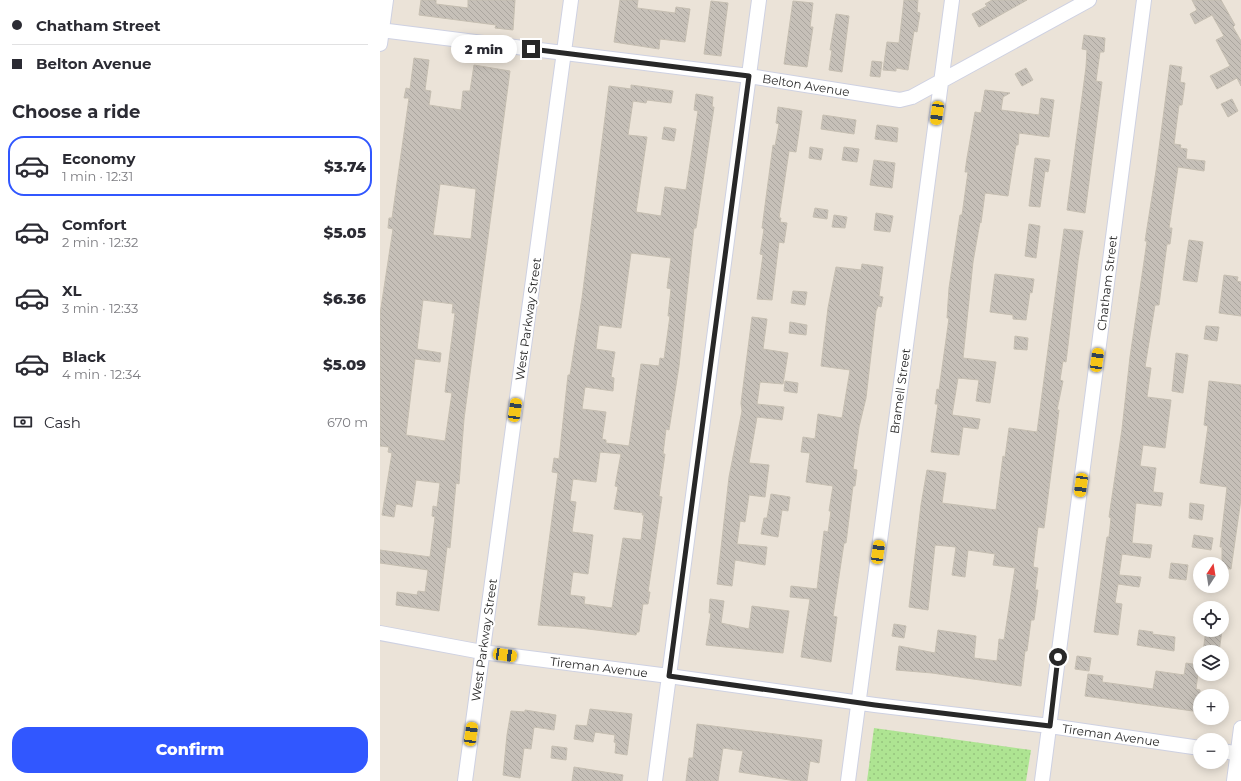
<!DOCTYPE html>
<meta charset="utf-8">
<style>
:root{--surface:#fff;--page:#f2f2f3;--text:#2b2b33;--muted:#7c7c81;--line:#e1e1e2;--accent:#3157ff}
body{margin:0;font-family:Montserrat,sans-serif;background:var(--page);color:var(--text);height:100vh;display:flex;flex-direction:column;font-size:15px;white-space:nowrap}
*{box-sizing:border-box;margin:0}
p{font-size:13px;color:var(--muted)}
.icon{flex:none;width:22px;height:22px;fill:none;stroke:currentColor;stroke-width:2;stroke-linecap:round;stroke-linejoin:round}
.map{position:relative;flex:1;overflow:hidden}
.sheet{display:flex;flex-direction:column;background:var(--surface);width:380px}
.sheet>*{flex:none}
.banner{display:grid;align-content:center;height:88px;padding:0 12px;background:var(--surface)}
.needle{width:26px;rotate:12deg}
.tools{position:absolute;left:813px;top:557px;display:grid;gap:8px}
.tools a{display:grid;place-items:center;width:36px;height:36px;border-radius:50%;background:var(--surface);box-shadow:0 2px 10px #0003;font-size:20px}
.end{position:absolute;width:18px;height:18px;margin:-9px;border:5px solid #282828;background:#fff;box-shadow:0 0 0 2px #fff}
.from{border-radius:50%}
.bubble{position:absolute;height:28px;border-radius:14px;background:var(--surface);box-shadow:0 2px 10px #0003;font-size:13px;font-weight:800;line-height:28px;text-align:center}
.car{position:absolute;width:12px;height:24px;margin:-12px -6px;border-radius:5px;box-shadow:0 0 3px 1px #0007;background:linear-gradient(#f5c518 24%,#345 0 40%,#f5c518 0 76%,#345 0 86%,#f5c518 0)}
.banner b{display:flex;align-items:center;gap:14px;height:38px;font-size:15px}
.banner b+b{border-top:1px solid var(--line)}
.banner i{width:10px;height:10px;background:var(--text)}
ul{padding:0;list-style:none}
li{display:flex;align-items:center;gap:12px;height:60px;margin:0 8px 6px;padding:0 4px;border:2px solid transparent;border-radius:16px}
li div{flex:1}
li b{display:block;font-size:15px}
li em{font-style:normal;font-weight:800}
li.selected{border-color:var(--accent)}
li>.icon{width:36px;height:36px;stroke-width:1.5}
h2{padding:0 12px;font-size:18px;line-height:48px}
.pay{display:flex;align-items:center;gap:10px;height:44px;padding:0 12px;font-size:15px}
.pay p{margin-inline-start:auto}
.button{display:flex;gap:8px;margin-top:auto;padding:8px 12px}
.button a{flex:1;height:46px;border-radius:16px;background:var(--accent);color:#fff;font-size:16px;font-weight:800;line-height:46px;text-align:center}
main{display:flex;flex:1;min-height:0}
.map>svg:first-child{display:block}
.grass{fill:url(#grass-dots)}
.building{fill:url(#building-back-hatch);stroke:#c6bfb2;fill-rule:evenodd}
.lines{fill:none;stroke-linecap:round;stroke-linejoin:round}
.minor-casing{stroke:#ced1e2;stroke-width:16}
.minor{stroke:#fff;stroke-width:14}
.route{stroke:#282828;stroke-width:5}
.labels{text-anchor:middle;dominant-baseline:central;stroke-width:4;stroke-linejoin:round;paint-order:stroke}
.street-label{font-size:12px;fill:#282828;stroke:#fff}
</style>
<main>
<section class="sheet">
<div class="banner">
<b><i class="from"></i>Chatham Street</b>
<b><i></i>Belton Avenue</b>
</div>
<h2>Choose a ride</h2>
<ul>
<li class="selected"><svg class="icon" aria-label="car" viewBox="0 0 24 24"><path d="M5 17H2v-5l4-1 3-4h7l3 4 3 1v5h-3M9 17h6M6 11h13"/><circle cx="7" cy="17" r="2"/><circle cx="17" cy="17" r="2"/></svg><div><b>Economy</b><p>1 min · 12:31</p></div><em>$3.74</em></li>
<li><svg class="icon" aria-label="car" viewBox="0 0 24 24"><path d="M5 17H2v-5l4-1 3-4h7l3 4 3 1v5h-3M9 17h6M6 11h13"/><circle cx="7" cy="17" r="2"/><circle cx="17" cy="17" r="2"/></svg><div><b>Comfort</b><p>2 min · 12:32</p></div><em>$5.05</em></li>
<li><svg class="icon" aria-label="car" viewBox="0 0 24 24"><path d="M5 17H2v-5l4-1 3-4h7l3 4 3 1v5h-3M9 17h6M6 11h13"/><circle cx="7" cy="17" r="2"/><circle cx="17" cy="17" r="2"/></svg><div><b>XL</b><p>3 min · 12:33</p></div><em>$6.36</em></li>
<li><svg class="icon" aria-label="car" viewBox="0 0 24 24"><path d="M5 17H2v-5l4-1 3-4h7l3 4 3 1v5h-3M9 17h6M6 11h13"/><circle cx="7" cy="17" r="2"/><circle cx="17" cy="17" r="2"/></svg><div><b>Black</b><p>4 min · 12:34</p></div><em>$5.09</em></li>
</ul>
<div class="pay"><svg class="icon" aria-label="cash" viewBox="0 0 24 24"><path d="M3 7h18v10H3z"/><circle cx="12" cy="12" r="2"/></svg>Cash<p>670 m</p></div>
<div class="button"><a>Confirm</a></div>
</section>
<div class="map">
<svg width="861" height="781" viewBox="0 0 861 781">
<defs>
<pattern id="grass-dots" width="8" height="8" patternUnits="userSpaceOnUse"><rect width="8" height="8" fill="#aee492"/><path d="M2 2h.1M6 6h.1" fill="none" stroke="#96c47e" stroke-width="1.8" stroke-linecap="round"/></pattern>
<pattern id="building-back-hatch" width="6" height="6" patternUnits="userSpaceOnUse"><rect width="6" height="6" fill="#c6c0b8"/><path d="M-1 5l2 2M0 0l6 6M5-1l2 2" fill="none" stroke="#aaa59e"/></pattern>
</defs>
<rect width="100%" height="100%" fill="#ebe3d8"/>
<!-- grass -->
<path class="grass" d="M494,728L651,750L646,781H487Z"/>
<!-- building -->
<path class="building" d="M41,0H56V4L88,8V0H135L133,30L115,28L116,25L39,15Z
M240,0H258L257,8L295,13L296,7L310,9L305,42L280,39L279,49L234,42Z
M524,0H538L537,12L540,13L537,32L534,31L528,70L516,68V71L503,70L507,42L519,43Z
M612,0H647L599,27L592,14L607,6L605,4Z
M812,0H841L855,25L853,27L861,41V86L857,78L837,89L830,76L850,66L836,40L844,36L832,15L815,24L810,14L817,10Z
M331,1L348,3L341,56L324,54Z
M413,1L433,3L430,27H433L427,67L404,64Z
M456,14L469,16L462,72L449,70L452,50H450Z
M704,35L725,38L724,52H720L716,81L722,82L705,213L687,210L706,67L707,50L702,49Z
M34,58L49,60L45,90L51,91L49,105L81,110L83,91H90L94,65L130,71L84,419L79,484L76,483L70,548L67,547L59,611L16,605L17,592L37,595L38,591L45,592L48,570L0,563V550L50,557L55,517L52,516L53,506L57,507L60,483L36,480L32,507L16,504L14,517L2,515L12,453L8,452L9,447L0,446V314L13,229L8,228L9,218H12L29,98H24L26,88L30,89ZM60,184L96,189L91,239L53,235ZM43,300L73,304L72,313H75L65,392L72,393L65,441L26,435L35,359L60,362L61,353L37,349Z
M492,61L502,62L500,77L490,76Z
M790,65L802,67L800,82L805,83L802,105H799L794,144L801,145L800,148L807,149L806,159L825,161L824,171L798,167L789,228H792L790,244H787L779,305H775L765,367L771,368L767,397L791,400L785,448L763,445L760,466L776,468L773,492L783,493L781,506L756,503L752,543L772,545L770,558L742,554L739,575L761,577L759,587L738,584L735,603L742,604L738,635L714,632L727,537H729L731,518L729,517L742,429L750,357L767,241H765L776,171Z
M646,68L653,80L642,86L635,74Z
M251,85L293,91L291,103L267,100L266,103L253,101L248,135L267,137L256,212L281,216L285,187L306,190L318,111L314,110L316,94L333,97L332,107H334L316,228H314L299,366L289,430L286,429L283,454H285L279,496L282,497L268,592H270L268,604H263L259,632H257L256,635L200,628L158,625L178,473L172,472L174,458L179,459L188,375H190L202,298L229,86L251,89ZM251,253L291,258L287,288L291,289L288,316H290L284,359L280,358L279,366L261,364L249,446L226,443V440L222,439L226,412L202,409L205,387L233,391L234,378L231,377L235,352L216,349L219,325L241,328ZM220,452L241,454L235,486L238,487L234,509L263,513L262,515H264L261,540L243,538L232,608L204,604L205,597L190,595L193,572L208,574L213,535L192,532L196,502L190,501L193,479L216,482Z
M605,90L630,93L623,97L621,110L659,115L661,98L674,100L669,137L639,133L638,145H636L628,196L605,193L601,223L600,222L593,262L583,358L616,362L610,403L596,401L599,380L578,378L572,415L600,419L598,429L583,427L579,455L551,452L558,404H555L557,389L559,390L569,318H567L569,288L580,215H582L588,172H585L587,158L595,112L601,113Z
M852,99L858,111L848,117L841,104Z
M398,107L422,111L416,152L409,151L399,218H401L400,222L407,223L404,243L399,242L392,300L377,299L383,255L380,254L384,229L382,228L393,145L395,146L399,124L396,123Z
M443,115L476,120L474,134L441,129Z
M497,125L518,128L517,142L495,139Z
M284,127L296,129L294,141L282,139Z
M430,147L443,149L441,160L429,158Z
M464,147L479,149L477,162L462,160Z
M655,158L670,160L668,172L665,171L660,207L649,206Z
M494,160L515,163L512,188L490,185Z
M435,208L448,210L447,219L433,217Z
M496,213L513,216L510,232L494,230Z
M454,215L467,217L465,228L452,227Z
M649,224L660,226L656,258L645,256Z
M684,229L703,231L698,261L686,362L683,361L680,380L683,381L677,410H679L664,528L658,527L653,567L658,568L655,590H658L654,620H651L647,651H645L641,686L552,673L516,670L519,646L555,653L558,630L596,636L594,658L617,661L619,639L624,640L635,568L613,565L615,554L588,550L585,577L572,575L576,547L555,545L548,610L529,607L541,505L547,470L566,473L562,503L616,510L623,456L625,457L629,428L657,432Z
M809,240L823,242L817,282L803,280Z
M482,264L503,267L499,296L503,297L501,307L498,306L496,311L486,398L479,427L473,469L477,470L475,486H473L466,543H464L453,616L457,617L451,662L421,657L430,599L410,597L411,586L437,589L444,531L448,532L451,511H449L453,486L426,482L430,453L421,452L423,437L435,439L438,414L462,418L470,370L441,366L448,308L456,267L481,270Z
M615,274L654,279L652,293L650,292L646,320L633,319V315L610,312Z
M844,275L858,277L857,281L861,282V316L839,313Z
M413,291L427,292L425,305L411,303Z
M372,317L387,319L383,349L408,353L403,384L380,382L377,404L404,407L402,420L377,417L369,463L389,465L385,497L369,495L365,522L360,521L357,544L387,547L385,565L355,560L352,586L337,584L349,477L362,411L361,403Z
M410,322L427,325L426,335L409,333Z
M826,326L839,327L837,341L824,339Z
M635,336L648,338L647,350L634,349Z
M796,353L808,355L803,393L792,391Z
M405,381L418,383L417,393L404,391Z
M829,381L861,385V499L851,569L842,568V547H840L847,487L820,483L828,426L824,425Z
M391,494L410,497L408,511L402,510L398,537L381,534L384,518H387Z
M810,503L824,505L822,520L809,518Z
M814,535L833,538L831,550L812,547Z
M791,563L808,565L806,580L789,578Z
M330,599L344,601L341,623L369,629L372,606L409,611L403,653L326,645L331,613H329Z
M514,624L526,626L524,638L512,636Z
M759,630L773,632L772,634L795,637L794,651L757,645Z
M826,630H842L839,652H823Z
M697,656L711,658L709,671L695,669Z
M806,663L819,665L816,689L820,690V712L705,696L708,674L723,676L722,682L773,689L776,671L804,675Z
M210,709L252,714L247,755L235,753L236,743L234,742L235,735L215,732L213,742L194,739L196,725L207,726Z
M145,710L176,715L174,730L154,727L151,749L144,748L140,778L123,775L127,735L131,711L145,712Z
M317,724L442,740L439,763L430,761L427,781H416L359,772L363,751L343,748L338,781H306L309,758H313Z
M172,746L187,748L186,760L171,758Z
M194,767L243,775L242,781H192Z"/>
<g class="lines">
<defs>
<path id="minor" d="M0,30L369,76L520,100L532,97L709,0
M0,44L6,0
M0,633L102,652L289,676L495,705L670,726L820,748
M842,751L861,754
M85,781L191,0
M275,781L379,0
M468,781L572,0
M662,781L764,0
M854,781L861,728"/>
</defs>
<!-- minor casing -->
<use href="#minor" class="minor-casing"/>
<!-- minor -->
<use href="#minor" class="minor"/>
</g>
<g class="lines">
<!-- route -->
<path class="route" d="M151,49L369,76L289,676L495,705L670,726L678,657"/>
</g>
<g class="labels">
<!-- street labels -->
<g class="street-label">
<text transform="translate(426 85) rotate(9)">Belton Avenue</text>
<text transform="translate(727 283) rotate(-83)">Chatham Street</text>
<text transform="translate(148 319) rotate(-82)">West Parkway Street</text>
<text transform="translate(520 391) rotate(-82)">Bramell Street</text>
<text transform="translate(104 640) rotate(-82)">West Parkway Street</text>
<text transform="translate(219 667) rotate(7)">Tireman Avenue</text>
<text transform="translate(731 735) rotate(8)">Tireman Avenue</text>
</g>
</g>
</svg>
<div class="tools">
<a><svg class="needle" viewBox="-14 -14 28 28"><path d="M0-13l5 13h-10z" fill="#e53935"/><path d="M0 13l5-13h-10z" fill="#7c7c81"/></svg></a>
<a><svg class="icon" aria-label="locate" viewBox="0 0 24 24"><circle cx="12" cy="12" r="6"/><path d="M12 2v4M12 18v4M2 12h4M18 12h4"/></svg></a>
<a><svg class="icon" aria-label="layers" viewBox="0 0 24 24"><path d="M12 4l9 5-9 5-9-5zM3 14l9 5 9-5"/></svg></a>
<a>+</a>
<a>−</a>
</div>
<i class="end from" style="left:678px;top:657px"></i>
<i class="end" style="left:151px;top:49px"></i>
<div class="bubble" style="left:71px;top:35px;width:66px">2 min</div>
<i class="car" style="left:557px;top:113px;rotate:188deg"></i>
<i class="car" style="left:717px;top:360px;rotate:8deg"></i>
<i class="car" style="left:135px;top:410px;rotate:8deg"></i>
<i class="car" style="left:701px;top:485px;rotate:188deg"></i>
<i class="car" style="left:498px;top:552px;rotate:8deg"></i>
<i class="car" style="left:125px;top:655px;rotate:98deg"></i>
<i class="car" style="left:91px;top:734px;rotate:8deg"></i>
</div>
</main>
